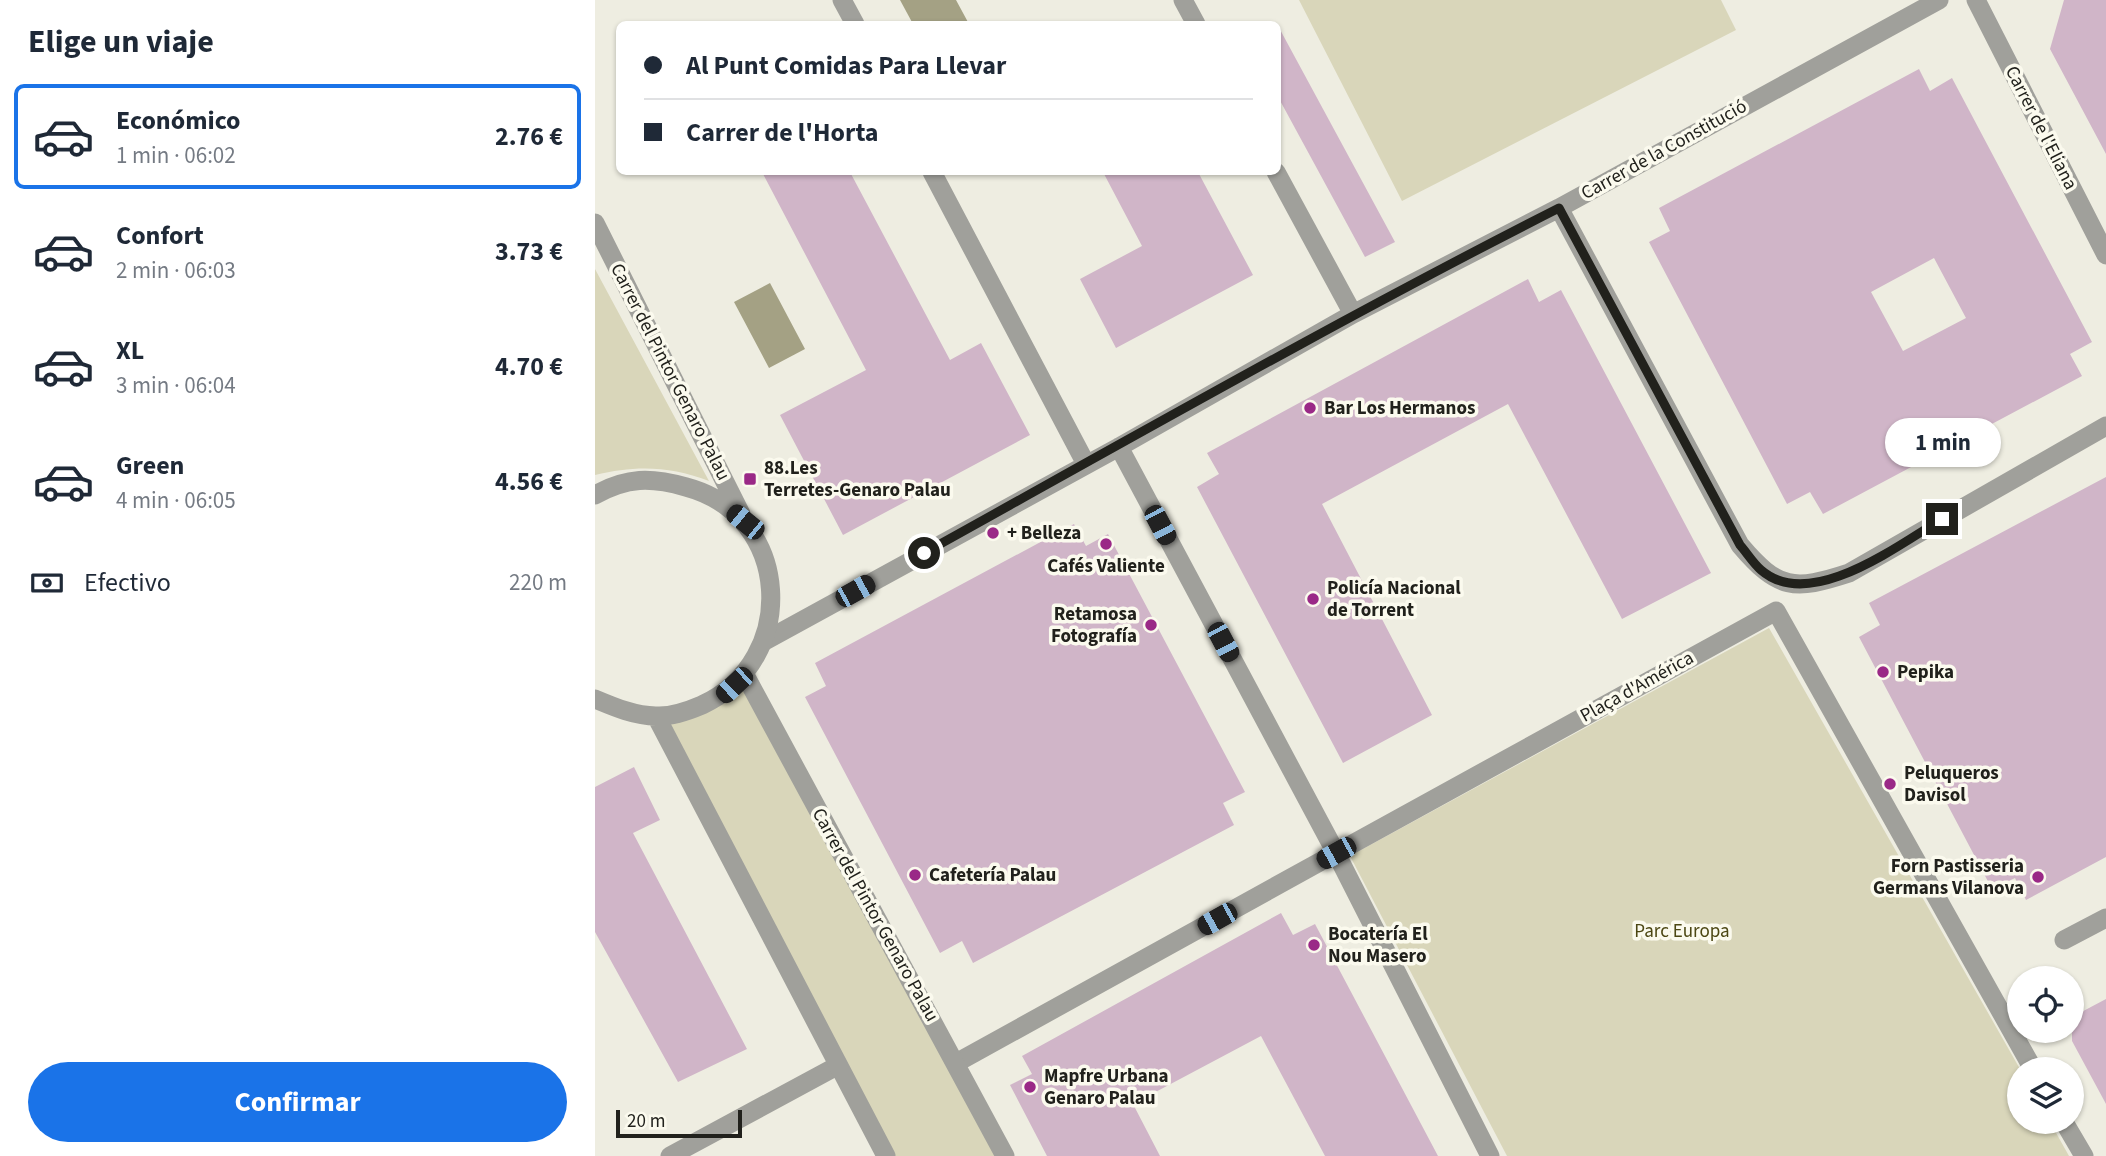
<!DOCTYPE html>
<html lang="es">
<meta charset="utf-8">
<style>
:root{--surface:#fff;--page:#f2f2f3;--text:#1f2937;--muted:#747a83;--line:#e0e1e3;--accent:#1a73e8}
body{margin:0;font-family:"Source Sans 3",sans-serif;background:var(--page);color:var(--text);height:100vh;display:flex;flex-direction:column;font-size:26px;white-space:nowrap}
*{box-sizing:border-box;margin:0}
p{font-size:23px;color:var(--muted)}
.icon{flex:none;width:38px;height:38px;fill:none;stroke:currentColor;stroke-width:2;stroke-linecap:round;stroke-linejoin:round}
.map{position:relative;flex:1;overflow:hidden}
.panel{display:flex;flex-direction:column;background:var(--surface);width:595px}
.panel>*{flex:none}
.hud{position:absolute;left:21px;top:21px;width:665px;height:154px;border-radius:10px;box-shadow:0 2px 5px #0004;display:grid;align-content:center;height:154px;padding:0 28px;background:var(--surface)}
.fabs{position:absolute;left:1412px;top:966px;display:grid;gap:14px}
.fabs a{display:grid;place-items:center;width:77px;height:77px;border-radius:50%;background:var(--surface);box-shadow:0 2px 5px #0004;font-size:35px}
.scale{position:absolute;left:21px;bottom:18px;width:126px;box-sizing:border-box;padding-left:7px;border:4px solid #21211c;border-top:0;font-size:19px;line-height:24px;white-space:nowrap;color:#21211c;-webkit-text-stroke:5px #fbfaee;paint-order:stroke}
.end{position:absolute;width:32px;height:32px;margin:-16px;border:9px solid #21211c;background:#fff;box-shadow:0 0 0 4px #fff}
.from{border-radius:50%}
.bubble{position:absolute;height:49px;border-radius:24px;background:var(--surface);box-shadow:0 2px 5px #0004;font-size:23px;font-weight:700;line-height:49px;text-align:center}
.car{position:absolute;width:21px;height:42px;margin:-21px -10px;border-radius:9px;box-shadow:0 0 5px 2px #0007;background:linear-gradient(#222 24%,#8ab4d8 0 40%,#222 0 76%,#8ab4d8 0 86%,#222 0)}
.hud b{display:flex;align-items:center;gap:24px;height:66px;font-size:26px}
.hud b+b{border-top:2px solid var(--line)}
.hud i{width:18px;height:18px;background:var(--text)}
ul{padding:0;list-style:none}
li{display:flex;align-items:center;gap:21px;height:105px;margin:0 14px 10px;padding:0 14px;border:4px solid transparent;border-radius:10px}
li div{flex:1}
li b{display:block;font-size:26px}
li em{font-style:normal;font-weight:700}
li.current{border-color:var(--accent)}
li>.icon{width:63px;height:63px;stroke-width:1.5}
h2{padding:0 28px;font-size:32px;line-height:84px}
.pay{display:flex;align-items:center;gap:18px;height:77px;padding:0 28px;font-size:26px}
.pay p{margin-inline-start:auto}
.primary-button{display:flex;gap:14px;margin-top:auto;padding:14px 28px}
.primary-button a{flex:1;height:80px;border-radius:42px;background:var(--accent);color:#fff;font-size:28px;font-weight:700;line-height:80px;text-align:center}
main{display:flex;flex:1;min-height:0}
.map>svg:first-child{display:block}
.green{fill:#d9d6ba}
.water{fill:#a4a184}
.building{fill:#d0b5c8;fill-rule:evenodd}
.lines{fill:none;stroke-linecap:round;stroke-linejoin:round}
.pedestrian{stroke:#a0a09b;stroke-width:19}
.minor{stroke:#a0a09b;stroke-width:19}
.tertiary{stroke:#a0a09b;stroke-width:19}
.route{stroke:#21211c;stroke-width:9}
.poi-dot{fill:#9a2987;stroke:#fbfaee;stroke-width:2.5}
.labels{text-anchor:middle;dominant-baseline:central;stroke-width:7;stroke-linejoin:round;paint-order:stroke}
.street-label{font-size:19px;fill:#21211c;stroke:#fbfaee}
.poi-label{font-size:19px;font-weight:bold;fill:#21211c;stroke:#fbfaee;text-anchor:start}
.park-label{font-size:19px;fill:#4c4713;stroke:#fbfaee}
</style>
<main>
<section class="panel">
<h2>Elige un viaje</h2>
<ul>
<li class="current"><svg class="icon" aria-label="car" viewBox="0 0 24 24"><path d="M5 17H2v-5l4-1 3-4h7l3 4 3 1v5h-3M9 17h6M6 11h13"/><circle cx="7" cy="17" r="2"/><circle cx="17" cy="17" r="2"/></svg><div><b>Económico</b><p>1 min · 06:02</p></div><em>2.76 €</em></li>
<li><svg class="icon" aria-label="car" viewBox="0 0 24 24"><path d="M5 17H2v-5l4-1 3-4h7l3 4 3 1v5h-3M9 17h6M6 11h13"/><circle cx="7" cy="17" r="2"/><circle cx="17" cy="17" r="2"/></svg><div><b>Confort</b><p>2 min · 06:03</p></div><em>3.73 €</em></li>
<li><svg class="icon" aria-label="car" viewBox="0 0 24 24"><path d="M5 17H2v-5l4-1 3-4h7l3 4 3 1v5h-3M9 17h6M6 11h13"/><circle cx="7" cy="17" r="2"/><circle cx="17" cy="17" r="2"/></svg><div><b>XL</b><p>3 min · 06:04</p></div><em>4.70 €</em></li>
<li><svg class="icon" aria-label="car" viewBox="0 0 24 24"><path d="M5 17H2v-5l4-1 3-4h7l3 4 3 1v5h-3M9 17h6M6 11h13"/><circle cx="7" cy="17" r="2"/><circle cx="17" cy="17" r="2"/></svg><div><b>Green</b><p>4 min · 06:05</p></div><em>4.56 €</em></li>
</ul>
<div class="pay"><svg class="icon" aria-label="cash" viewBox="0 0 24 24"><path d="M3 7h18v10H3z"/><circle cx="12" cy="12" r="2"/></svg>Efectivo<p>220 m</p></div>
<div class="primary-button"><a>Confirmar</a></div>
</section>
<div class="map">
<svg width="1511" height="1156" viewBox="0 0 1511 1156">
<rect width="100%" height="100%" fill="#eeede1"/>
<!-- green -->
<path class="green" d="M704,0H1126L1141,30L807,201Z
M0,269L114,481C75,466 41,465 0,475Z
M1174,628L1425,1069L1424,1122H1455L1474,1156H912L755,856Z
M150,675L405,1156H297L61,716Z"/>
<!-- water -->
<path class="water" d="M305,0H361L374,24H318Z
M175,283L210,349L174,368L139,302Z"/>
<!-- building -->
<path class="building" d="M1469,0H1511V154L1455,49Z
M682,24L800,242L770,257L682,95Z
M1324,69L1335,91L1357,78L1497,342L1475,354L1487,376L1228,514L1215,492L1192,504L1054,242L1075,231L1064,208ZM1339,258L1371,318L1308,351L1276,292Z
M167,172H255L355,360L386,343L435,435L248,535L185,415L271,370Z
M508,172H603L658,275L521,348L485,279L547,246Z
M933,279L944,302L966,290L1116,573L1027,619L913,404L727,504L837,715L748,763L602,487L624,474L612,453Z
M1511,477V857L1431,900L1420,878L1397,889L1264,637L1285,625L1274,603Z
M479,524L491,546L513,534L650,792L628,803L639,825L378,963L367,941L345,953L210,697L231,686L220,663Z
M39,767L65,820L38,833L152,1049L83,1082L0,932V787Z
M686,913L698,935L720,924L843,1156H730L666,1036L538,1104L565,1156H452L415,1085L437,1074L427,1056Z
M1511,999V1104L1477,1041V1017Z"/>
<g class="lines">
<!-- pedestrian -->
<path class="pedestrian" d="M1469,1122L1489,1156
M895,1156L741,853L1181,611L1438,1069"/>
<!-- minor -->
<path class="minor" d="M247,0L260,24
M588,0L601,24
M1381,0L1511,255
M337,172L491,464
M681,172L758,314
M964,208L1145,545C1183,590 1199,591 1254,573L1511,426
M168,642L524,447L758,314L964,208L1344,0
M1469,940L1511,918
M361,1063L741,853L524,447
M75,1156L242,1066"/>
<!-- tertiary -->
<path class="tertiary" d="M0,223L146,514
M0,495C32,477 56,477 91,487C197,515 205,660 107,705C93,711 77,717 61,716C40,716 19,707 0,699
M150,675L410,1156
M61,716L291,1156"/>
</g>
<g class="lines">
<!-- route -->
<path class="route" d="M329,553C540,436 749,317 964,208L1145,545C1152,553 1158,563 1166,570C1215,613 1303,545 1347,519"/>
</g>
<!-- markers -->
<g class="poi-dot">
<circle cx="715" cy="408" r="7"/>
<rect x="148" y="472" width="14" height="14" rx="3.5"/>
<circle cx="398" cy="533" r="7"/>
<circle cx="511" cy="544" r="7"/>
<circle cx="718" cy="599" r="7"/>
<circle cx="556" cy="625" r="7"/>
<circle cx="1288" cy="672" r="7"/>
<circle cx="1295" cy="784" r="7"/>
<circle cx="320" cy="875" r="7"/>
<circle cx="1443" cy="877" r="7"/>
<circle cx="719" cy="945" r="7"/>
<circle cx="435" cy="1087" r="7"/>
</g>
<g class="labels">
<!-- street labels -->
<g class="street-label">
<text transform="translate(1446 128) rotate(63)">Carrer de l'Eliana</text>
<text transform="translate(1069 150) rotate(-29)">Carrer de la Constitució</text>
<text transform="translate(75 372) rotate(63)">Carrer del Pintor Genaro Palau</text>
<text transform="translate(1042 687) rotate(-29)">Plaça d'América</text>
<text transform="translate(280 915) rotate(61)">Carrer del Pintor Genaro Palau</text>
</g>
<!-- poi labels -->
<g class="poi-label">
<text x="729" y="408">Bar Los Hermanos</text>
<text x="169" y="468">88.Les<tspan x="169" dy="22">Terretes-Genaro Palau</tspan></text>
<text x="412" y="533">+ Belleza</text>
<text x="511" y="566" text-anchor="middle">Cafés Valiente</text>
<text x="732" y="588">Policía Nacional<tspan x="732" dy="22">de Torrent</tspan></text>
<text x="542" y="614" text-anchor="end">Retamosa<tspan x="542" dy="22">Fotografía</tspan></text>
<text x="1302" y="672">Pepika</text>
<text x="1309" y="773">Peluqueros<tspan x="1309" dy="22">Davisol</tspan></text>
<text x="1429" y="866" text-anchor="end">Forn Pastisseria<tspan x="1429" dy="22">Germans Vilanova</tspan></text>
<text x="334" y="875">Cafetería Palau</text>
<text x="733" y="934">Bocatería El<tspan x="733" dy="22">Nou Masero</tspan></text>
<text x="449" y="1076">Mapfre Urbana<tspan x="449" dy="22">Genaro Palau</tspan></text>
</g>
<!-- park labels -->
<g class="park-label">
<text x="1087" y="931">Parc Europa</text>
</g>
</g>
</svg>
<div class="fabs">
<a><svg class="icon" aria-label="locate" viewBox="0 0 24 24"><circle cx="12" cy="12" r="6"/><path d="M12 2v4M12 18v4M2 12h4M18 12h4"/></svg></a>
<a><svg class="icon" aria-label="layers" viewBox="0 0 24 24"><path d="M12 4l9 5-9 5-9-5zM3 14l9 5 9-5"/></svg></a>
</div>
<div class="scale">20 m</div>
<i class="end from" style="left:329px;top:553px"></i>
<i class="end" style="left:1347px;top:519px"></i>
<div class="bubble" style="left:1290px;top:418px;width:116px">1 min</div>
<i class="car" style="left:150px;top:522px;rotate:309deg"></i>
<i class="car" style="left:565px;top:525px;rotate:152deg"></i>
<i class="car" style="left:260px;top:591px;rotate:61deg"></i>
<i class="car" style="left:628px;top:642px;rotate:152deg"></i>
<i class="car" style="left:139px;top:685px;rotate:227deg"></i>
<i class="car" style="left:741px;top:853px;rotate:241deg"></i>
<i class="car" style="left:622px;top:919px;rotate:241deg"></i>
<div class="hud">
<b><i class="from"></i>Al Punt Comidas Para Llevar</b>
<b><i></i>Carrer de l'Horta</b>
</div>
</div>
</main>
